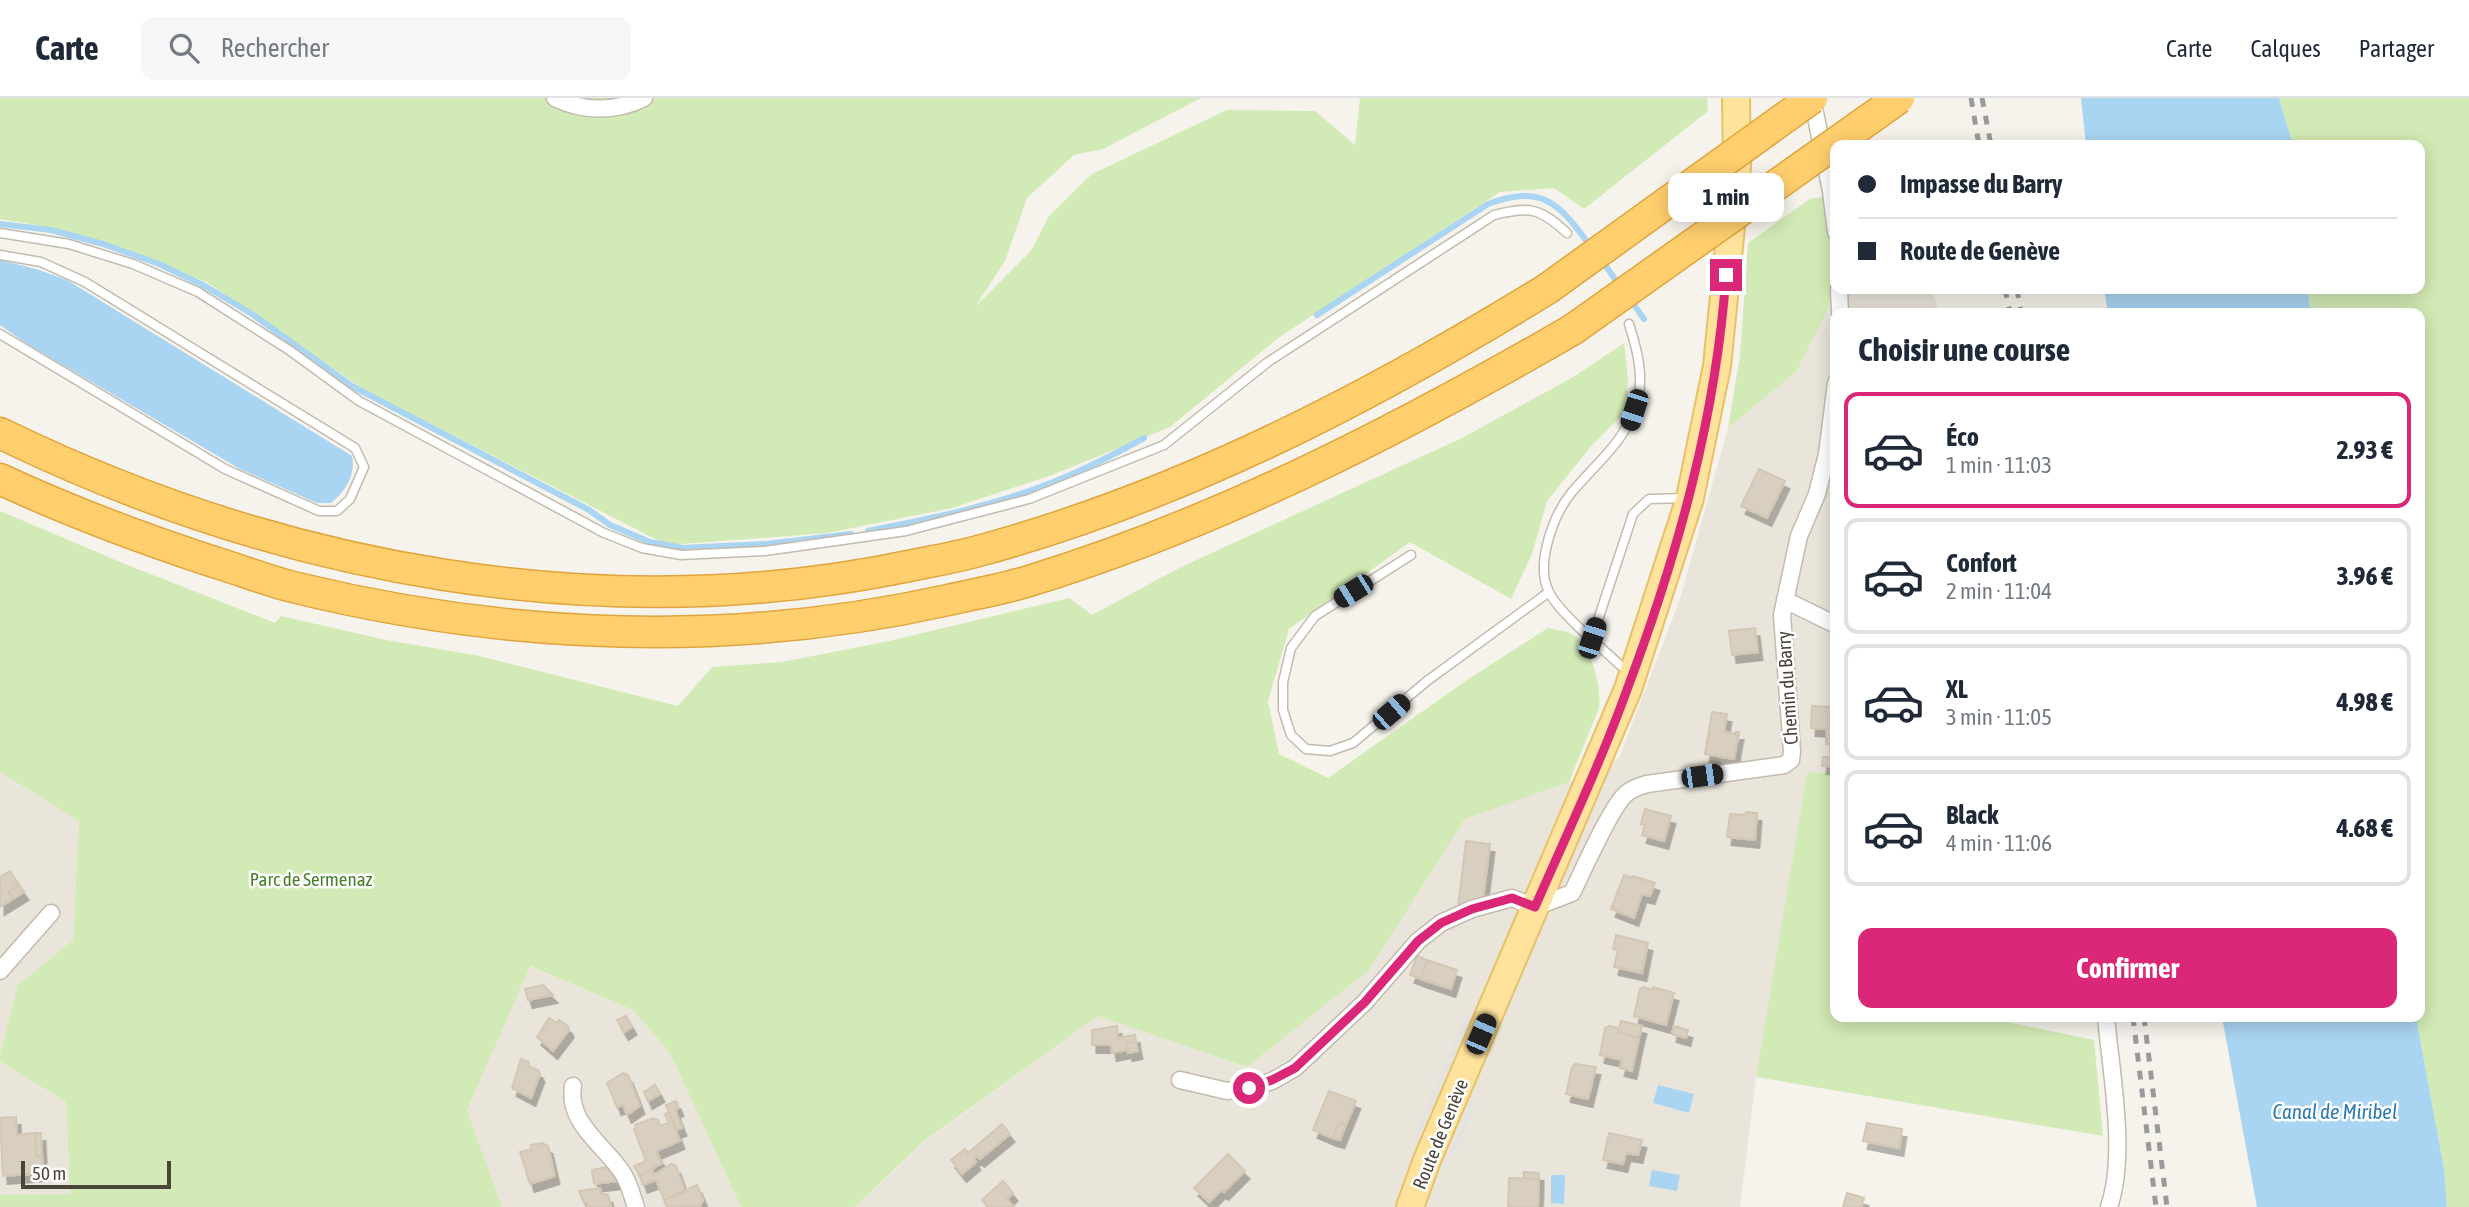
<!DOCTYPE html>
<html lang="fr">
<meta charset="utf-8">
<style>
:root{--surface:#fff;--page:#f6f6f7;--text:#1f2937;--muted:#747a83;--line:#e0e1e3;--accent:#db2777}
body{margin:0;font-family:"Asap Condensed",sans-serif;background:var(--page);color:var(--text);height:100vh;display:flex;flex-direction:column;font-size:26px;white-space:nowrap}
*{box-sizing:border-box;margin:0}
p{font-size:23px;color:var(--muted)}
.icon{flex:none;width:38px;height:38px;fill:none;stroke:currentColor;stroke-width:2;stroke-linecap:round;stroke-linejoin:round}
.map{position:relative;flex:1;overflow:hidden}
.details{position:absolute;left:1830px;top:210px;width:595px;height:714px;display:flex;flex-direction:column;background:var(--surface);border-radius:14px;box-shadow:0 4px 18px #0003}
.details>*{flex:none}
.banner{position:absolute;left:1830px;top:42px;width:595px;height:154px;border-radius:14px;box-shadow:0 4px 18px #0003;display:grid;align-content:center;height:154px;padding:0 28px;background:var(--surface)}
.scale{position:absolute;left:21px;bottom:18px;width:150px;box-sizing:border-box;padding-left:7px;border:4px solid #4b4439;border-top:0;font-size:19px;line-height:24px;white-space:nowrap;color:#4b4439;-webkit-text-stroke:5px #fff;paint-order:stroke}
.end{position:absolute;width:32px;height:32px;margin:-16px;border:9px solid #db2777;background:#fff;box-shadow:0 0 0 4px #fff}
.from{border-radius:50%}
.bubble{position:absolute;height:49px;border-radius:14px;background:var(--surface);box-shadow:0 4px 18px #0003;font-size:23px;font-weight:700;line-height:49px;text-align:center}
.car{position:absolute;width:21px;height:42px;margin:-21px -10px;border-radius:9px;box-shadow:0 0 5px 2px #0007;background:linear-gradient(#222 24%,#8ab4d8 0 40%,#222 0 76%,#8ab4d8 0 86%,#222 0)}
.banner b{display:flex;align-items:center;gap:24px;height:66px;font-size:26px}
.banner b+b{border-top:2px solid var(--line)}
.banner i{width:18px;height:18px;background:var(--text)}
ul{padding:0;list-style:none}
li{display:flex;align-items:center;gap:21px;height:116px;margin:0 14px 10px;padding:0 14px;border:4px solid var(--line);border-radius:14px}
li div{flex:1}
li b{display:block;font-size:26px}
li em{font-style:normal;font-weight:700}
li.on{border-color:var(--accent)}
li>.icon{width:63px;height:63px;stroke-width:1.5}
h2{padding:0 28px;font-size:32px;line-height:84px}
.action{display:flex;gap:14px;margin-top:auto;padding:14px 28px}
.action a{flex:1;height:80px;border-radius:14px;background:var(--accent);color:#fff;font-size:28px;font-weight:700;line-height:80px;text-align:center}
header{display:flex;align-items:center;gap:42px;box-sizing:border-box;height:98px;padding:0 35px;background:var(--surface);border-bottom:2px solid var(--line)}
header strong{font-size:33px}
nav{display:flex;gap:38px;margin-inline-start:auto;font-size:24px}
.search{width:490px;height:63px;background:var(--page);display:flex;align-items:center;gap:18px;box-sizing:border-box;padding:0 24px;border-radius:14px;color:var(--muted);font-size:26px}
.map>svg:first-child{display:block}
.residential{fill:#eae5da}
.green{fill:#d2eab5}
.parking{fill:#e5e3e0}
.water{fill:#a9d4f2}
.lines{fill:none;stroke-linecap:round;stroke-linejoin:round}
.stream{stroke:#a9d4f2;stroke-width:6}
.building{fill:#d8cfc1;stroke:#d3c7b4;stroke-width:2;filter:url(#shadow)}
.lane-casing{stroke:#c2bbae;stroke-width:11}
.street-casing{stroke:#c2bbae;stroke-width:19}
.primary-casing{stroke:#e6c16a;stroke-width:30}
.highway-casing{stroke:#e0a43c;stroke-width:33}
.lane{stroke:#fff;stroke-width:8}
.street{stroke:#fff;stroke-width:16}
.primary{stroke:#ffe39c;stroke-width:26}
.highway{stroke:#ffcf6e;stroke-width:30}
.rail{stroke:#9a9a9a;stroke-width:5;stroke-dasharray:9 9;stroke-linecap:butt}
.highway-bridge-casing{stroke:#e0a43c;stroke-width:33;stroke-linecap:butt}
.highway-bridge{stroke:#ffcf6e;stroke-width:30}
.route{stroke:#db2777;stroke-width:9}
.labels{text-anchor:middle;dominant-baseline:central;stroke-width:5;stroke-linejoin:round;paint-order:stroke}
.street-label{font-size:19px;fill:#4b4439;stroke:#fff}
.park-label{font-size:19px;fill:#4a7f2a;stroke:#fff}
.water-label{font-size:21px;font-style:italic;fill:#2e7ab2;stroke:#fff}
</style>
<header>
<strong>Carte</strong>
<div class="search"><svg class="icon" aria-label="search" viewBox="0 0 24 24"><circle cx="10" cy="10" r="6"/><path d="M15 15l6 6"/></svg>Rechercher</div>
<nav><a>Carte</a><a>Calques</a><a>Partager</a></nav>
</header>
<div class="map">
<svg width="2469" height="1109" viewBox="0 0 2469 1109">
<defs>
<filter id="shadow"><feDropShadow dx="4.5" dy="8" stdDeviation="0" flood-color="#0004"/></filter>
</defs>
<rect width="100%" height="100%" fill="#f6f3ec"/>
<!-- residential -->
<path class="residential" d="M1838,191H1932L1939,215H1836V676L1807,674L1756,979L1740,1109H855L923,1045L1098,918L1247,969L1369,872L1465,721L1568,684L1619,660L1680,501L1728,330L1797,273Z
M0,674L79,723L73,842L18,887L0,955Z
M529,868L633,912L670,955L741,1109H502L467,1012Z
M0,963L66,1004L70,1097H0Z"/>
<!-- green -->
<path class="green" d="M0,0H1201L1103,51L1074,57L1027,100L1005,163L975,209L1031,153L1049,118L1092,76L1227,12L1315,13L1355,47L1360,0H1707L1708,13L1584,111L1554,90L1500,94L1278,240L1170,329L1052,377L952,410L827,435L667,447L365,292L207,184L54,130L0,121Z
M2279,0H2469V1109H2447L2444,1071L2416,919H2420V215H2310L2308,191H2420V47H2293Z
M1827,98L1833,163L1836,164V191H1838L1797,273L1728,330L1740,258L1748,145L1810,101Z
M1624,245L1628,280L1626,313L1592,347L1547,403L1532,456L1511,501L1410,444L1289,531L1268,603L1279,656L1328,680L1467,582L1548,530C1555,532 1564,532 1570,535C1591,544 1602,590 1599,610L1569,684L1465,721L1369,872L1247,969L1098,918L923,1044L855,1109H741L670,955L633,912L530,868L467,1012L502,1109H0V1097L70,1096L66,1004L0,963V955L18,887L73,842L79,723L0,674V413L125,466L275,525L281,518L386,542L475,557L678,608L712,569L782,564L889,543L1069,500L1092,517L1179,470L1462,340L1575,278Z
M1807,674L1836,676V919H1984L2094,942L2103,1038L1756,979Z"/>
<!-- parking -->
<path class="parking" d="M1465,918L1471,920L1417,1045L1412,1043Z
M1471,1001L1477,1003L1455,1058L1449,1056Z"/>
<!-- water -->
<path class="water" d="M2081,0H2279L2293,47H2086Z
M0,162L36,171L67,182L352,358C356,377 346,393 331,405H317L240,371L27,246L0,227Z
M2104,191H2308L2310,215H2108Z
M2222,919H2416L2444,1071L2447,1109H2257Z
M1658,987L1694,996L1689,1015L1653,1005Z
M1652,1072L1680,1077L1677,1093L1649,1088Z
M1551,1077H1565L1564,1106L1551,1105Z"/>
<g class="lines">
<!-- stream -->
<path class="stream" d="M0,126L51,132L103,146L159,166L205,188L252,216L352,288L589,412L610,427L650,444L683,450L766,446L851,436
M1602,163L1620,188
M1629,200L1644,221
M1317,217L1488,106C1543,86 1559,105 1591,149
M868,433C921,422 975,412 1026,394C1067,381 1106,361 1144,340"/>
</g>
<!-- building -->
<path class="building" d="M1759,371L1785,383L1767,420L1741,408Z
M1755,530L1758,554L1732,557L1729,533Z
M1812,608L1836,609V646H1826V631L1811,630Z
M1712,614L1727,616L1724,634L1736,636V634H1739L1734,661L1705,656Z
M1823,659H1836V669L1822,668Z
M1645,711L1671,718L1664,743L1642,737L1645,727L1641,726Z
M1746,714L1757,715L1755,742L1727,739L1730,716L1745,717Z
M1466,743L1490,746L1483,801L1458,809Z
M10,773L19,787L8,794L13,801L0,809V779Z
M1624,777L1632,780L1633,778L1655,785L1650,798L1642,796L1634,820L1611,811Z
M19,787L24,794L13,801L8,794Z
M1616,837L1648,845L1642,875L1614,869L1618,852L1613,851Z
M1417,858L1427,862L1421,881L1410,877Z
M1427,862L1457,872L1451,891L1421,881Z
M543,887L553,897L528,902L525,891Z
M1643,889L1653,892V889L1674,895L1666,927L1634,918L1640,891Z
M626,918L632,929L624,934L617,922Z
M549,920L557,925L559,922L568,928L569,932L553,953L537,939Z
M1621,923L1642,928L1639,940L1618,934Z
M1117,928L1118,940L1135,937L1136,944L1126,945L1127,952L1112,955L1111,947H1092V932Z
M1609,928L1619,930L1618,934L1639,940L1632,973L1620,970L1622,962L1600,957L1605,930Z
M1674,928L1688,932L1686,940L1672,936Z
M1136,944L1138,953L1128,955L1126,945Z
M521,961L529,964L528,968L538,972L540,976L531,1000L512,990Z
M1575,966L1596,969L1588,1001L1566,996L1572,969Z
M623,975L628,977L640,1008L627,1017L623,1007L617,1009L607,985Z
M655,987L660,996L648,1003L644,994Z
M1329,993L1356,1003L1346,1027L1339,1025L1332,1040L1313,1032Z
M676,1003L679,1010L675,1012L682,1030L676,1032L666,1007Z
M669,1014L680,1043L656,1053L662,1065L640,1078L634,1068L646,1063L634,1031L636,1030L635,1027L653,1020L658,1022L660,1028L669,1025L665,1016Z
M16,1019L17,1037L35,1035L36,1058L42,1057L43,1075L3,1078L0,1020Z
M1339,1025L1346,1027L1340,1042L1332,1040Z
M1867,1025L1902,1031L1899,1050L1863,1043Z
M1002,1026L1010,1036L980,1061L977,1058L974,1061L976,1064L962,1076L951,1062L965,1051L968,1055Z
M35,1035H41L42,1057L36,1058Z
M1609,1035L1642,1042L1638,1057L1626,1055L1623,1066L1603,1062Z
M542,1045L548,1048L555,1078L530,1086L520,1054L532,1051L531,1047Z
M1228,1056L1245,1073L1224,1094L1221,1092L1209,1104L1194,1090Z
M671,1066L676,1068L685,1094L664,1102L656,1082L643,1087L640,1078L652,1071L654,1077Z
M606,1069L618,1083L594,1086L592,1072Z
M1524,1074L1539,1075V1081L1524,1080Z
M1509,1080L1539,1081L1538,1109H1508Z
M1003,1083L1013,1095L1007,1101L1014,1109H988L982,1102Z
M697,1087L703,1102L700,1108L667,1109L664,1102Z
M600,1090L601,1095L608,1097L611,1109H588L587,1105H584L579,1093Z
M1847,1095L1864,1100L1861,1109H1843Z"/>
<g class="lines">
<defs>
<path id="lane" d="M0,135L69,146L133,166L198,194L289,252L359,303L604,435L642,450L681,457L765,453L906,433L1029,401L1164,347L1268,264L1494,117C1530,108 1540,110 1567,135
M0,157L41,164L85,184L355,350L364,369L350,401L337,413H319L225,371L0,236
M1629,226C1636,248 1644,276 1638,300C1628,342 1598,363 1572,394C1553,417 1535,467 1549,494C1559,515 1602,550 1620,567L1630,575
M1411,457L1315,518L1291,550L1283,584V612L1291,637L1306,651L1330,653L1353,645L1427,583L1549,494
M1592,540L1633,416L1649,401L1687,400"/>
<path id="street" d="M555,0C583,14 616,14 644,0
M1812,0L1831,93L1836,134
M1839,191L1840,215
M1785,502L1836,527
M0,873L51,815
M2106,919C2111,975 2127,1056 2109,1109
M1180,982L1227,993L1249,990L1272,983L1295,970L1365,904L1418,843L1441,825L1472,811L1512,800L1535,809L1572,795C1582,775 1612,706 1627,695C1632,691 1640,688 1647,686L1784,667L1791,662L1792,653L1782,517L1799,438L1817,396L1827,356L1836,285
M573,988C567,1025 603,1046 622,1074C629,1084 632,1098 636,1109"/>
<path id="primary" d="M1410,1109L1427,1062L1628,591L1690,400L1717,268L1737,69L1736,0"/>
<path id="highway" d="M0,335C281,472 601,532 909,468C933,463 958,459 982,452C1183,397 1370,300 1547,191
M0,381C71,414 143,441 217,465C244,473 270,484 297,490C511,542 733,550 948,502C975,496 1003,491 1029,483C1221,424 1399,332 1572,232"/>
</defs>
<!-- lane casing -->
<use href="#lane" class="lane-casing"/>
<!-- street casing -->
<use href="#street" class="street-casing"/>
<!-- primary casing -->
<use href="#primary" class="primary-casing"/>
<!-- highway casing -->
<use href="#highway" class="highway-casing"/>
<!-- lane -->
<use href="#lane" class="lane"/>
<!-- street -->
<use href="#street" class="street"/>
<!-- primary -->
<use href="#primary" class="primary"/>
<!-- highway -->
<use href="#highway" class="highway"/>
<!-- rail -->
<path class="rail" d="M1971,0L1979,47
M1982,0L1991,47
M2005,191L2010,215
M2017,191L2021,215
M2133,919L2156,1109
M2144,919L2167,1109"/>
<defs>
<path id="highway-bridge" d="M1547,191L1812,0
M1572,232L1899,0"/>
</defs>
<!-- highway-bridge casing -->
<use href="#highway-bridge" class="highway-bridge-casing"/>
<!-- highway-bridge -->
<use href="#highway-bridge" class="highway-bridge"/>
</g>
<g class="lines">
<!-- route -->
<path class="route" d="M1249,990L1272,982L1295,970L1365,904L1418,843L1441,825L1472,811L1512,800L1535,809C1567,736 1601,664 1628,589C1678,456 1716,319 1726,177"/>
</g>
<g class="labels">
<!-- street labels -->
<g class="street-label">
<text transform="translate(1787 590) rotate(-94)">Chemin du Barry</text>
<text transform="translate(1440 1036) rotate(-68)">Route de Genève</text>
</g>
<!-- park labels -->
<g class="park-label">
<text x="311" y="781">Parc de Sermenaz</text>
</g>
<!-- water labels -->
<g class="water-label">
<text x="2335" y="1013">Canal de Miribel</text>
</g>
</g>
</svg>
<div class="scale">50 m</div>
<i class="end from" style="left:1249px;top:990px"></i>
<i class="end" style="left:1726px;top:177px"></i>
<div class="bubble" style="left:1668px;top:75px;width:116px">1 min</div>
<i class="car" style="left:1634px;top:312px;rotate:198deg"></i>
<i class="car" style="left:1353px;top:493px;rotate:238deg"></i>
<i class="car" style="left:1592px;top:540px;rotate:18deg"></i>
<i class="car" style="left:1391px;top:614px;rotate:49deg"></i>
<i class="car" style="left:1702px;top:678px;rotate:82deg"></i>
<i class="car" style="left:1481px;top:936px;rotate:23deg"></i>
<div class="banner">
<b><i class="from"></i>Impasse du Barry</b>
<b><i></i>Route de Genève</b>
</div>
<section class="details">
<h2>Choisir une course</h2>
<ul>
<li class="on"><svg class="icon" aria-label="car" viewBox="0 0 24 24"><path d="M5 17H2v-5l4-1 3-4h7l3 4 3 1v5h-3M9 17h6M6 11h13"/><circle cx="7" cy="17" r="2"/><circle cx="17" cy="17" r="2"/></svg><div><b>Éco</b><p>1 min · 11:03</p></div><em>2.93 €</em></li>
<li><svg class="icon" aria-label="car" viewBox="0 0 24 24"><path d="M5 17H2v-5l4-1 3-4h7l3 4 3 1v5h-3M9 17h6M6 11h13"/><circle cx="7" cy="17" r="2"/><circle cx="17" cy="17" r="2"/></svg><div><b>Confort</b><p>2 min · 11:04</p></div><em>3.96 €</em></li>
<li><svg class="icon" aria-label="car" viewBox="0 0 24 24"><path d="M5 17H2v-5l4-1 3-4h7l3 4 3 1v5h-3M9 17h6M6 11h13"/><circle cx="7" cy="17" r="2"/><circle cx="17" cy="17" r="2"/></svg><div><b>XL</b><p>3 min · 11:05</p></div><em>4.98 €</em></li>
<li><svg class="icon" aria-label="car" viewBox="0 0 24 24"><path d="M5 17H2v-5l4-1 3-4h7l3 4 3 1v5h-3M9 17h6M6 11h13"/><circle cx="7" cy="17" r="2"/><circle cx="17" cy="17" r="2"/></svg><div><b>Black</b><p>4 min · 11:06</p></div><em>4.68 €</em></li>
</ul>
<div class="action"><a>Confirmer</a></div>
</section>
</div>
